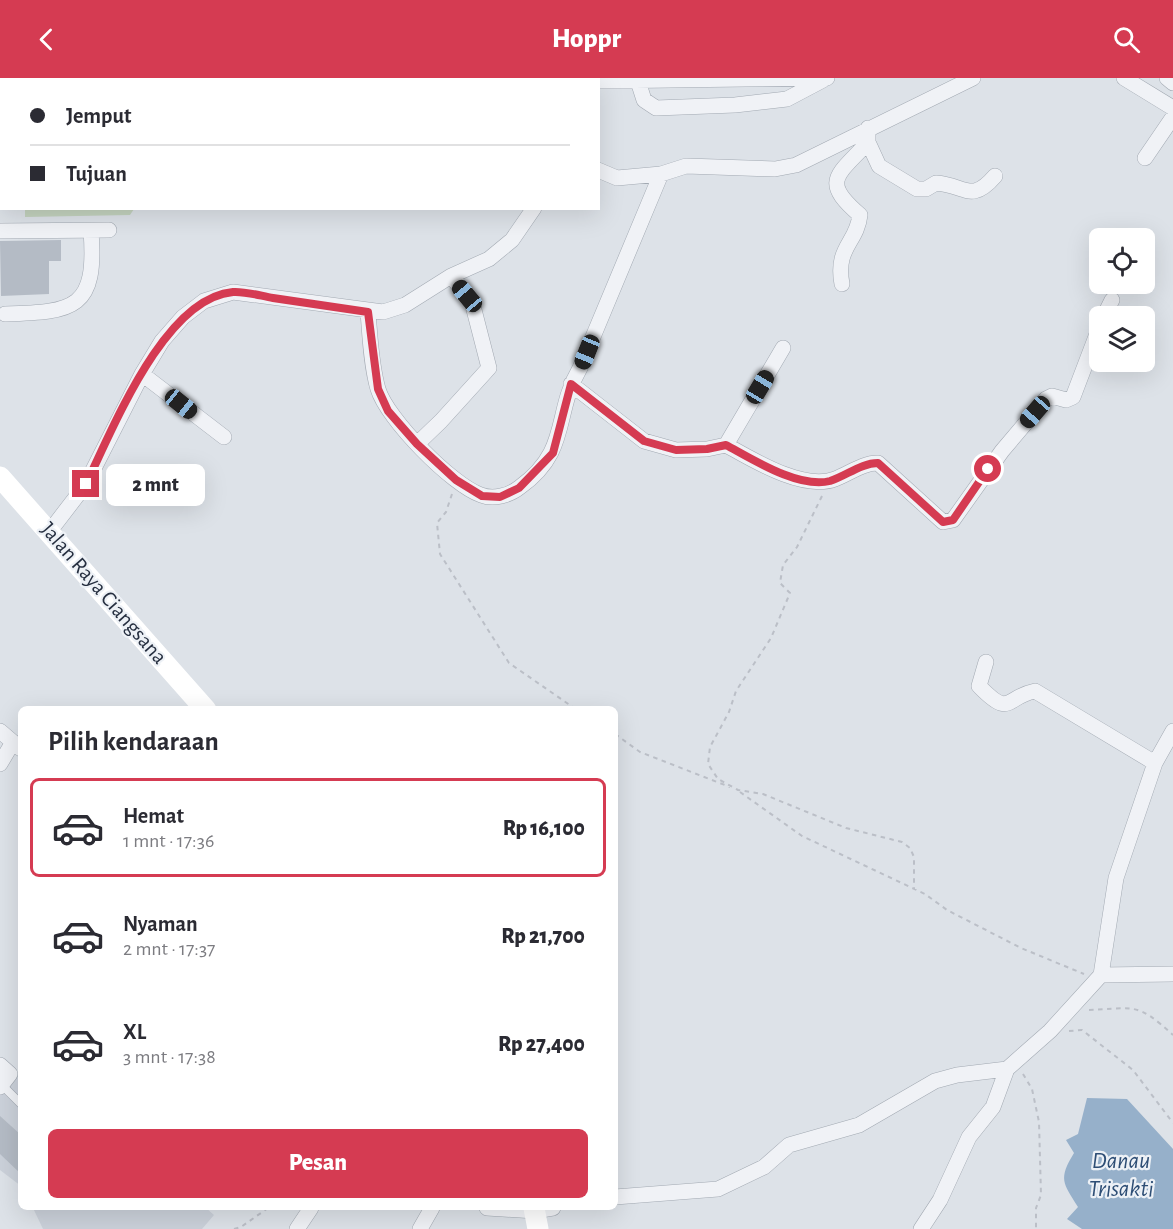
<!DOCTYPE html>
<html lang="id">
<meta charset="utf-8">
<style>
:root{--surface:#fff;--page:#f2f2f3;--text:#2b2b33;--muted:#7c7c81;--line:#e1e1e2;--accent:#d53b52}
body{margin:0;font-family:"Alegreya Sans",sans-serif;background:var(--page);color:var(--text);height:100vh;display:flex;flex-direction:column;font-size:22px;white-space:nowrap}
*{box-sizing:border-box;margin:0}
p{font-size:20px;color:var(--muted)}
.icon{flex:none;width:33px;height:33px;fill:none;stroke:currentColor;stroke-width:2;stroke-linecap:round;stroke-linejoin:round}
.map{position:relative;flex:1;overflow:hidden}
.side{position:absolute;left:18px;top:628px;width:600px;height:504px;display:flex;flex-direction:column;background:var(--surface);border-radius:9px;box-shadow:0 6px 24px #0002}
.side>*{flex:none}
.hud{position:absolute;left:0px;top:0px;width:600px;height:132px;box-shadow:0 6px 24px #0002;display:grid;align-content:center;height:132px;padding:0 30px;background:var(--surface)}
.fabs{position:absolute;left:1089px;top:150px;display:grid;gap:12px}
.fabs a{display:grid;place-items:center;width:66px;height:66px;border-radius:9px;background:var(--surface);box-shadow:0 6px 24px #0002;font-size:30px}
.end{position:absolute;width:27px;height:27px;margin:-14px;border:8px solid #d53b52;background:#fff;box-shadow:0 0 0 3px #fff}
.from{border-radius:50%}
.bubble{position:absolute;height:42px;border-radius:9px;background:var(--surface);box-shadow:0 6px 24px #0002;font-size:20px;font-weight:800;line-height:42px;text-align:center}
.car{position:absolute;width:18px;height:36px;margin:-18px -9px;border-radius:8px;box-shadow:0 0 4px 2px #0007;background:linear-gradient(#222 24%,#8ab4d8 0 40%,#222 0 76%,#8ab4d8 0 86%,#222 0)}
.hud b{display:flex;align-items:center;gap:21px;height:57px;font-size:22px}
.hud b+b{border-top:2px solid var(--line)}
.hud i{width:15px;height:15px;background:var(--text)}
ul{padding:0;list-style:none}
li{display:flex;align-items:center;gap:18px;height:99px;margin:0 12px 9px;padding:0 18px;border:3px solid transparent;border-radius:9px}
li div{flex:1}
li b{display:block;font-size:22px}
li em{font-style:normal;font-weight:800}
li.selected{border-color:var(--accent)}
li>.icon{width:54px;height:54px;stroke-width:1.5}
h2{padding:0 30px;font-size:27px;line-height:72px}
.cta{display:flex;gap:12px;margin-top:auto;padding:12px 30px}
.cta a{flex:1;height:69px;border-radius:9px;background:var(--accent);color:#fff;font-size:24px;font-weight:800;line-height:69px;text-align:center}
header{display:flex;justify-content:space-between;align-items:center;height:78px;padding:0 30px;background:var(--accent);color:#fff;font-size:27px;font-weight:800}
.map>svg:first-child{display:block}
.built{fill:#cbd1da}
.green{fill:#c3d2be}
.water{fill:#96b0ca}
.building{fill:#b4bbc5}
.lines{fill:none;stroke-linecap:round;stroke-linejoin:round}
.service-casing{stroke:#a2a9b2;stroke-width:9}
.minor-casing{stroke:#a2a9b2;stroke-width:16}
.path{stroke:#bbbfc7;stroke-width:2;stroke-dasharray:4.5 4.5;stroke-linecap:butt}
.service{stroke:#f0f2f6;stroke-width:8}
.minor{stroke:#f0f2f6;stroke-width:15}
.secondary{stroke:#fff;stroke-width:21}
.route{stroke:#d53b52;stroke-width:8}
.labels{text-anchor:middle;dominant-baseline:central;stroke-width:4.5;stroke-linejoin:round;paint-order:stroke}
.street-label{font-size:22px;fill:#262f40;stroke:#edf1f6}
.water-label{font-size:24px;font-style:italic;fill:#2e4e75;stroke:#edf1f6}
</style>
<header><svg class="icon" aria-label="back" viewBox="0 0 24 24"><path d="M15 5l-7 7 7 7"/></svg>Hoppr<svg class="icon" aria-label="search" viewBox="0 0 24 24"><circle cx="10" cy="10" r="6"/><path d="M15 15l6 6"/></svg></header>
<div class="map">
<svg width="1173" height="1151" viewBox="0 0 1173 1151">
<rect width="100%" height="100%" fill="#dde2e8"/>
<!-- built -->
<path class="built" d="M21,992V1108L0,1092V1015Z
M33,1130H206L214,1137L202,1151H43Z"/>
<!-- green -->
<path class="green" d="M25,131V130L134,131L130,137L25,139Z"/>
<!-- water -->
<path class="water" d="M1087,1020L1127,1021L1173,1071V1151H1082L1067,1141L1078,1129C1063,1105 1058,1101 1074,1075L1066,1062L1078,1056Z"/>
<!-- building -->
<path class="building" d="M61,162V183H49V216L1,218L0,163Z
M0,1038L21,1057V1096L0,1076Z"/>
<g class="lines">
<defs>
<path id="service" d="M2,1007L21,1026"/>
<path id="minor" d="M67,0V2
M86,0V2
M637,0L644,22L656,30L735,27L787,21L823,2
M1124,0L1173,30
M1167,0L1173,5
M598,3L827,0
M0,6H2
M868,50V64L879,88L917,111H926L936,105C965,107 971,126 995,98
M0,79H2
M1145,80L1173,39
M598,92L617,100L661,96L686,88L775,91L796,87L973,0
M0,153L109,152
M842,206C835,169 857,165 860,137C819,102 839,97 868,64
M368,234C370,258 371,287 378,311C387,341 452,407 481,417C494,422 510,417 520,409C571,372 553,336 580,290L661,96
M5,236C75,234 97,231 91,153
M1104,238L1112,222
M142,296L224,359
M571,306L644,363L676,372L707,371L726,367L783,270
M417,366L441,343L489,290L472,224L451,198
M726,367C753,382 803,413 835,401C849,396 862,385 878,385L943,444L953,442L1002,373L1046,321L1052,318L1066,322L1073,319L1100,248
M50,453L86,406L142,296L162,263L183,239L204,223L233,214L383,234L405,227L451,198L489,181L512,162L534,130
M986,584L979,608C1011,641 1005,619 1035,613L1155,685
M0,653L21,671
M0,686L13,664
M1101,897L1173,896
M0,987L10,996L0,1009
M615,1119L718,1111L764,1089L789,1067L859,1047L935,1003L957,997L1007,991
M487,1130L535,1133L553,1130
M297,1151L311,1130
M420,1151L432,1130
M921,1151L940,1122L969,1059L993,1029L1007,991L1050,953L1101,897L1116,800L1155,685L1173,653"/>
</defs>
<!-- service casing -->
<use href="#service" class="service-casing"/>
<!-- minor casing -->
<use href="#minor" class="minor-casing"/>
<!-- path -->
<path class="path" d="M452,416L446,434L437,445L440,476L509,585L577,632
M822,418L797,469L783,487L780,505L790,515L771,560L736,613L729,634L710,669L708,686L718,701L738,712L763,716L846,750L902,764L910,770L914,779V811
M615,656L640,674L730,709
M740,714L802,758L925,816L947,832L1021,870L1084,896
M1089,932C1136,930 1137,924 1173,957
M1069,953L1082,952L1133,992L1173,1045
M1023,996L1032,1011L1039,1044L1041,1117L1036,1130V1151
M285,1130H294
M234,1151L241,1149L268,1130"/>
<!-- service -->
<use href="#service" class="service"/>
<!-- minor -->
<use href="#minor" class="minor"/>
<!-- secondary -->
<path class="secondary" d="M0,399L206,632
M534,1130L538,1151"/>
</g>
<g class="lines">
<!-- route -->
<path class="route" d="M86,406C113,351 164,220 233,214C245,213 261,218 273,220C305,225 336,229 368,234L378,311L388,333L417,366L456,402L482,418L500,419L519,410L553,375L571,306L644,363L676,372L707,371L726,367C752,381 799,411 830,403C846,398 861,385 878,385L943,444L953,442L988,391"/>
</g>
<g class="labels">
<!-- street labels -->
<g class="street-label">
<text transform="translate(104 515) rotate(49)">Jalan Raya Ciangsana</text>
</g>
<!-- water labels -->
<g class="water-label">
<text x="1121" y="1083">Danau<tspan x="1121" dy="28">Trisakti</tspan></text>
</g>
</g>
</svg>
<div class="fabs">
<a><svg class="icon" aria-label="locate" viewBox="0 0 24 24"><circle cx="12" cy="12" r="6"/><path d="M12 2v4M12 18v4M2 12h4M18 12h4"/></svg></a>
<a><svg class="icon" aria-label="layers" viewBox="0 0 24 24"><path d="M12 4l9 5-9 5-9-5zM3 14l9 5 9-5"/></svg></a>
</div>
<i class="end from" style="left:988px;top:391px"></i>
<i class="end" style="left:86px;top:406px"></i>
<div class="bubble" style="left:106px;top:386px;width:99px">2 mnt</div>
<i class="car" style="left:467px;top:218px;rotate:320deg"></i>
<i class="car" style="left:587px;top:274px;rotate:202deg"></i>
<i class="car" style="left:760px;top:309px;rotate:31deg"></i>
<i class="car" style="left:181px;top:326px;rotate:129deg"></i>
<i class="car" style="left:1035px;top:334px;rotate:221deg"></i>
<div class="hud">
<b><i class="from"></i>Jemput</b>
<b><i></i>Tujuan</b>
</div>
<section class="side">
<h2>Pilih kendaraan</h2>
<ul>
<li class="selected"><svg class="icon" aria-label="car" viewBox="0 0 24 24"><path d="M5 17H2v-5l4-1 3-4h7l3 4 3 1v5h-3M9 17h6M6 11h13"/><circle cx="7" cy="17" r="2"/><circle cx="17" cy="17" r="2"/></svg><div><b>Hemat</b><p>1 mnt · 17:36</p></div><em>Rp 16,100</em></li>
<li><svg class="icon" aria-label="car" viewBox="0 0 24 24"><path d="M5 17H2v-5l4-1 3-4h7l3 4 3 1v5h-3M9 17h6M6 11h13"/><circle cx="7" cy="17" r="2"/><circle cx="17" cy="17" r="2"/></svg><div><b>Nyaman</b><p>2 mnt · 17:37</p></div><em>Rp 21,700</em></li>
<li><svg class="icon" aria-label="car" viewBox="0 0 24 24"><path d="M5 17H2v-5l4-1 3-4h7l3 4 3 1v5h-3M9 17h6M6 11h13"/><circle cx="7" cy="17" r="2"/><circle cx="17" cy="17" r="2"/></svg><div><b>XL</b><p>3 mnt · 17:38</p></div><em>Rp 27,400</em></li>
</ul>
<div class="cta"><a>Pesan</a></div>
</section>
</div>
